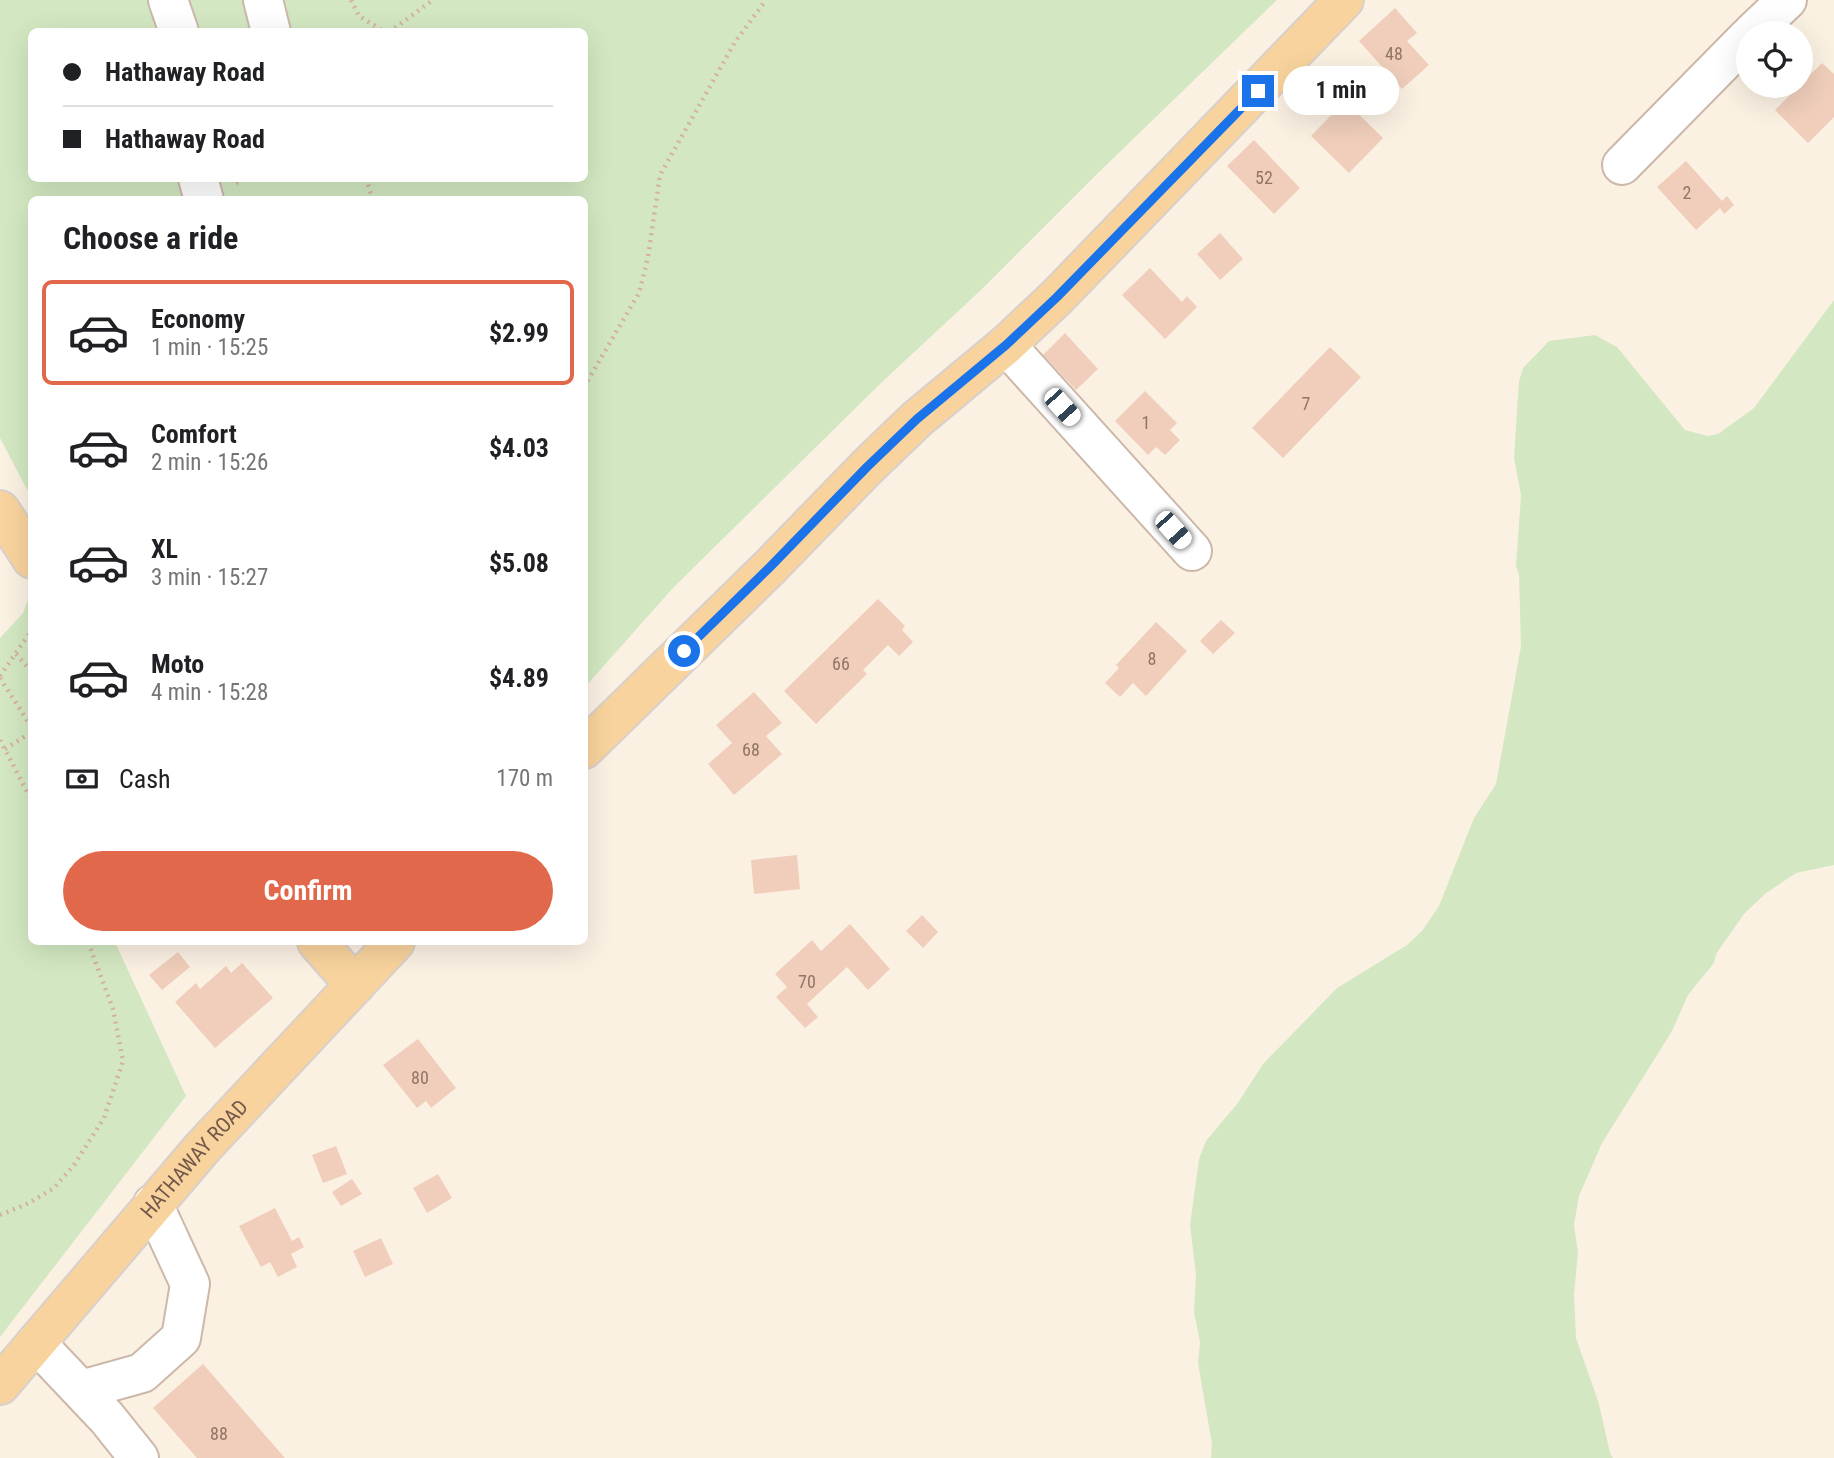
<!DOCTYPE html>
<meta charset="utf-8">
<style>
:root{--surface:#fff;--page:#f6f6f6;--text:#202124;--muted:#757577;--line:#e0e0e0;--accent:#e2684b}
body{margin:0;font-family:"Roboto Condensed",sans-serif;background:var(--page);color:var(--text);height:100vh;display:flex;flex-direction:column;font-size:26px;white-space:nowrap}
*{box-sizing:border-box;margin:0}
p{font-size:23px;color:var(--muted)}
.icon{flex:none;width:38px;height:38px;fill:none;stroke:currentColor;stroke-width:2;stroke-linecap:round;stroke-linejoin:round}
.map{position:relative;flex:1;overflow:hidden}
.panel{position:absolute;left:28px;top:196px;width:560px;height:749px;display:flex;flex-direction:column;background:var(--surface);border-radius:10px;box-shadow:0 7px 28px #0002}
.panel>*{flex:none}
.top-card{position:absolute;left:28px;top:28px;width:560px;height:154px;border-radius:10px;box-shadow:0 7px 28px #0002;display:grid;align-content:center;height:154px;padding:0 35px;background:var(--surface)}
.controls{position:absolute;left:1736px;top:21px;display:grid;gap:14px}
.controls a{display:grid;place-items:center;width:77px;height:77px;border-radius:50%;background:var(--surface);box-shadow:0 7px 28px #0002;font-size:35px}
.end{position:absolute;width:32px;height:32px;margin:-16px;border:9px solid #1a73e8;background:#fff;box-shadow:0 0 0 4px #fff}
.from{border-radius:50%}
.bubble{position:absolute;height:49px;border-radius:24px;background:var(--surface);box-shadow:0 7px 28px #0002;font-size:23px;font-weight:700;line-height:49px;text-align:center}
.car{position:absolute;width:21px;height:42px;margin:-21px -10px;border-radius:9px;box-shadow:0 0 5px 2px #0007;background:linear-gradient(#fff 24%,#345 0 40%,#fff 0 76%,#345 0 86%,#fff 0)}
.top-card b{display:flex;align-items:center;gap:24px;height:66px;font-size:26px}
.top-card b+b{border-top:2px solid var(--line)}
.top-card i{width:18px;height:18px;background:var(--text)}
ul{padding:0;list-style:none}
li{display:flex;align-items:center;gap:21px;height:105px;margin:0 14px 10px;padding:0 21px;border:4px solid transparent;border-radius:10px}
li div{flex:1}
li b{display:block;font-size:26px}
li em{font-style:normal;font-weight:700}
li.active{border-color:var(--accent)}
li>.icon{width:63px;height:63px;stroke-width:1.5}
h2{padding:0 35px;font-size:32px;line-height:84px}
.pay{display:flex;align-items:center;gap:18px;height:77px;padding:0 35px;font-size:26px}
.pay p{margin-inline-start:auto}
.button{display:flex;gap:14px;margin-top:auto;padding:14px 35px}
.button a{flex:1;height:80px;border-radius:42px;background:var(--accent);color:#fff;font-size:28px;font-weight:700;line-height:80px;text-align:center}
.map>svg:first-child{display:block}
.green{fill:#d3e8c2;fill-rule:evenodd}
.building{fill:#f0cebb}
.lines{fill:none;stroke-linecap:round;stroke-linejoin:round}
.minor-casing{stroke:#ccb8aa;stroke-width:42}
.major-casing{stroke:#d8d0cc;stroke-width:42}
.path{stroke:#d4b29f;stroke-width:4.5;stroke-dasharray:2 5;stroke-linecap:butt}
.minor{stroke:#fff;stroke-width:38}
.major{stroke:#f8d39d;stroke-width:38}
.route{stroke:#1a73e8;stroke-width:9}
.labels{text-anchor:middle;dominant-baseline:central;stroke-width:5;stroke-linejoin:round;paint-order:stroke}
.number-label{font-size:18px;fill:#927566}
.street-label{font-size:21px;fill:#72574a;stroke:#fef5e9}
</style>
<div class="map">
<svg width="1834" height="1458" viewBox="0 0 1834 1458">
<rect width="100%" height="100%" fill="#fbf1e3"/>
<!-- green -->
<path class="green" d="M0,0H1277L1097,174L981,290L881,383L673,588L585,687L584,200H32L31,497L0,438ZM32,32H584V178H32Z
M1834,300V865L1796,873L1766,893L1744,914L1716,954L1714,963L1688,995L1672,1031L1602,1143L1579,1196L1574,1225L1578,1252L1574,1295L1576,1338L1599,1404L1610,1453L1613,1458H1211L1212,1444L1198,1363L1200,1342L1194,1312L1196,1274L1190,1225L1199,1159L1206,1141L1237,1104L1263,1064L1337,988L1407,945L1422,931L1439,906L1474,818L1496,784L1521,646L1519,574L1516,566L1521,495L1514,458L1519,381L1523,368L1549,341L1595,335L1617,347L1685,430L1708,436L1718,434L1754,408Z
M31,592L32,942H115L186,1096L0,1337V638L23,613Z"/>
<!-- building -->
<path class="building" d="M1395,8L1417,33L1407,41L1429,65L1402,89L1359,41Z
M1822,63L1834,74V117L1808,143L1775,110Z
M1345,101L1383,138L1349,173L1311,136Z
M1254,140L1300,188L1274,214L1227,166Z
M1686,161L1722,201L1727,196L1734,205L1724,214L1720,208L1696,230L1657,187Z
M1220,233L1243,259L1220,280L1197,254Z
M1150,268L1182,302L1187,296L1197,307L1165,339L1122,295Z
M1065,333L1098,369L1076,390L1043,355Z
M1330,347L1361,377L1283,458L1252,428Z
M1145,391L1177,423L1170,430L1180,440L1165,455L1156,447L1148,455L1115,421Z
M878,599L905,626L902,630L913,642L899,656L888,645L863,670L867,674L816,724L784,691Z
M1221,620L1235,633L1213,654L1200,641Z
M1156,622L1187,651L1146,696L1133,683L1120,697L1105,683L1119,668L1116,665Z
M754,692L782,723L766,736L782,754L734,795L708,764L732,743L716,725Z
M797,855L800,889L754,894L751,860Z
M922,915L938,932L923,948L906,931Z
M850,924L890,969L868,990L847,967L807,1004L818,1017L805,1028L776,997L787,987L775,974L812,940L821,951Z
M178,952L190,967L162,990L149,975Z
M242,963L273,998L215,1048L175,1002L196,983L200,989L226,966L231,973Z
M418,1039L456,1088L431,1108L426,1101L417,1108L383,1065Z
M336,1146L347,1174L323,1183L312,1155Z
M438,1174L452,1198L427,1213L413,1188Z
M352,1179L362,1194L341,1206L332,1192Z
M275,1208L292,1241L299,1237L304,1247L291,1254L297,1267L278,1277L270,1262L261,1267L239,1226Z
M381,1238L393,1264L365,1277L353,1251Z
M203,1364L285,1458H197L153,1408Z"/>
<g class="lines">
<defs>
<path id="minor" d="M168,0L179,32
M263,0L271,32
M1752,33L1787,0
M1622,165L1748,37
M198,178L204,200
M1006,345L1192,551
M36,1343L107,1418L139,1458
M81,1390L142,1373L181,1338L190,1284L153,1204"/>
<g id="major">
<path d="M0,510L32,559"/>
<path d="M584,749L770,567L867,467L917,419L1006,345L1057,297L1344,0"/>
<path d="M317,942L355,985"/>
<path id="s1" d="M0,1385L204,1146L395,942"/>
</g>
</defs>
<!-- minor casing -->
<use href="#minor" class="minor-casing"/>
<!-- major casing -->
<use href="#major" class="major-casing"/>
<!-- path -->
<path class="path" d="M351,0L359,16L385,32
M389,32L433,0
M366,178L373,200
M236,183L248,178
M584,387L639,293L648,257L660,175L735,42L766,0
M16,654L32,672
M0,676L32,630
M0,678L32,728
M0,740L32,801
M5,749L32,732
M0,1215L29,1203L54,1188L74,1165L104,1118L123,1061L113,1009L88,942"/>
<!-- minor -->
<use href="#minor" class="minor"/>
<!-- major -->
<use href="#major" class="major"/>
</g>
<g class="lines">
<!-- route -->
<path class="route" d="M684,651L770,567L867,467L917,419L1006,345L1057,297L1258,91"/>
</g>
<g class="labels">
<!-- number labels -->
<g class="number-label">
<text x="1394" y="53">48</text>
<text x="1264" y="177">52</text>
<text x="1687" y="192">2</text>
<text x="1306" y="403">7</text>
<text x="1146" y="422">1</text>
<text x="1152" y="658">8</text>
<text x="841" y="663">66</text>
<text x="751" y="749">68</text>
<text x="807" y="981">70</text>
<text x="420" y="1077">80</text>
<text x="219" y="1433">88</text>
</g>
<!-- street labels -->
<g class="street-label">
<text stroke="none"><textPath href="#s1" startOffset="298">HATHAWAY ROAD</textPath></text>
</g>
</g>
</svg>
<div class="controls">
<a><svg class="icon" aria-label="locate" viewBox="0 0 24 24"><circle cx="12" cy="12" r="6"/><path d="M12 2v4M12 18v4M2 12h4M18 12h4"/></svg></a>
</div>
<i class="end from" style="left:684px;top:651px"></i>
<i class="end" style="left:1258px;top:91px"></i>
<div class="bubble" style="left:1283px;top:66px;width:116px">1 min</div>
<i class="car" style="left:1062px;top:407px;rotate:138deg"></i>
<i class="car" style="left:1173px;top:530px;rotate:138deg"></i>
<div class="top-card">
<b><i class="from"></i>Hathaway Road</b>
<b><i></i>Hathaway Road</b>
</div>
<section class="panel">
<h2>Choose a ride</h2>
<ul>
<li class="active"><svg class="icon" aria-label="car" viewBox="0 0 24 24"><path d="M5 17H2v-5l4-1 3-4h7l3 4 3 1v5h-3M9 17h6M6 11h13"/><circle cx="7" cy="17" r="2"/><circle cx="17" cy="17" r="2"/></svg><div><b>Economy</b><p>1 min · 15:25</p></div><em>$2.99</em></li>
<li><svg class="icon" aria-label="car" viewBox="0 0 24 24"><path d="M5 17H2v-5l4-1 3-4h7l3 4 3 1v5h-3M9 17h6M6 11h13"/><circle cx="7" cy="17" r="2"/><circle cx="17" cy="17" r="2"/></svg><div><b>Comfort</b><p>2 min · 15:26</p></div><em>$4.03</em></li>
<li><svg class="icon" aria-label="car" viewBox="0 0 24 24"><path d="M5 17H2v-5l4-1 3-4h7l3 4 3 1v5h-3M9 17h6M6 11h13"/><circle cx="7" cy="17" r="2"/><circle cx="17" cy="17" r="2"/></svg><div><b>XL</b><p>3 min · 15:27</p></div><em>$5.08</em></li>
<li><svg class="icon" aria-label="car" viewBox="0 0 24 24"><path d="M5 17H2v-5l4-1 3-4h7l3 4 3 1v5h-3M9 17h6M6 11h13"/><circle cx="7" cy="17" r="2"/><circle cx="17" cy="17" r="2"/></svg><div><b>Moto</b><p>4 min · 15:28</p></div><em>$4.89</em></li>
</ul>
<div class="pay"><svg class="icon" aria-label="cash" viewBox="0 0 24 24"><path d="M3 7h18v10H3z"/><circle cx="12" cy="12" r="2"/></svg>Cash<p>170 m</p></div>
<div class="button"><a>Confirm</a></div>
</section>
</div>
